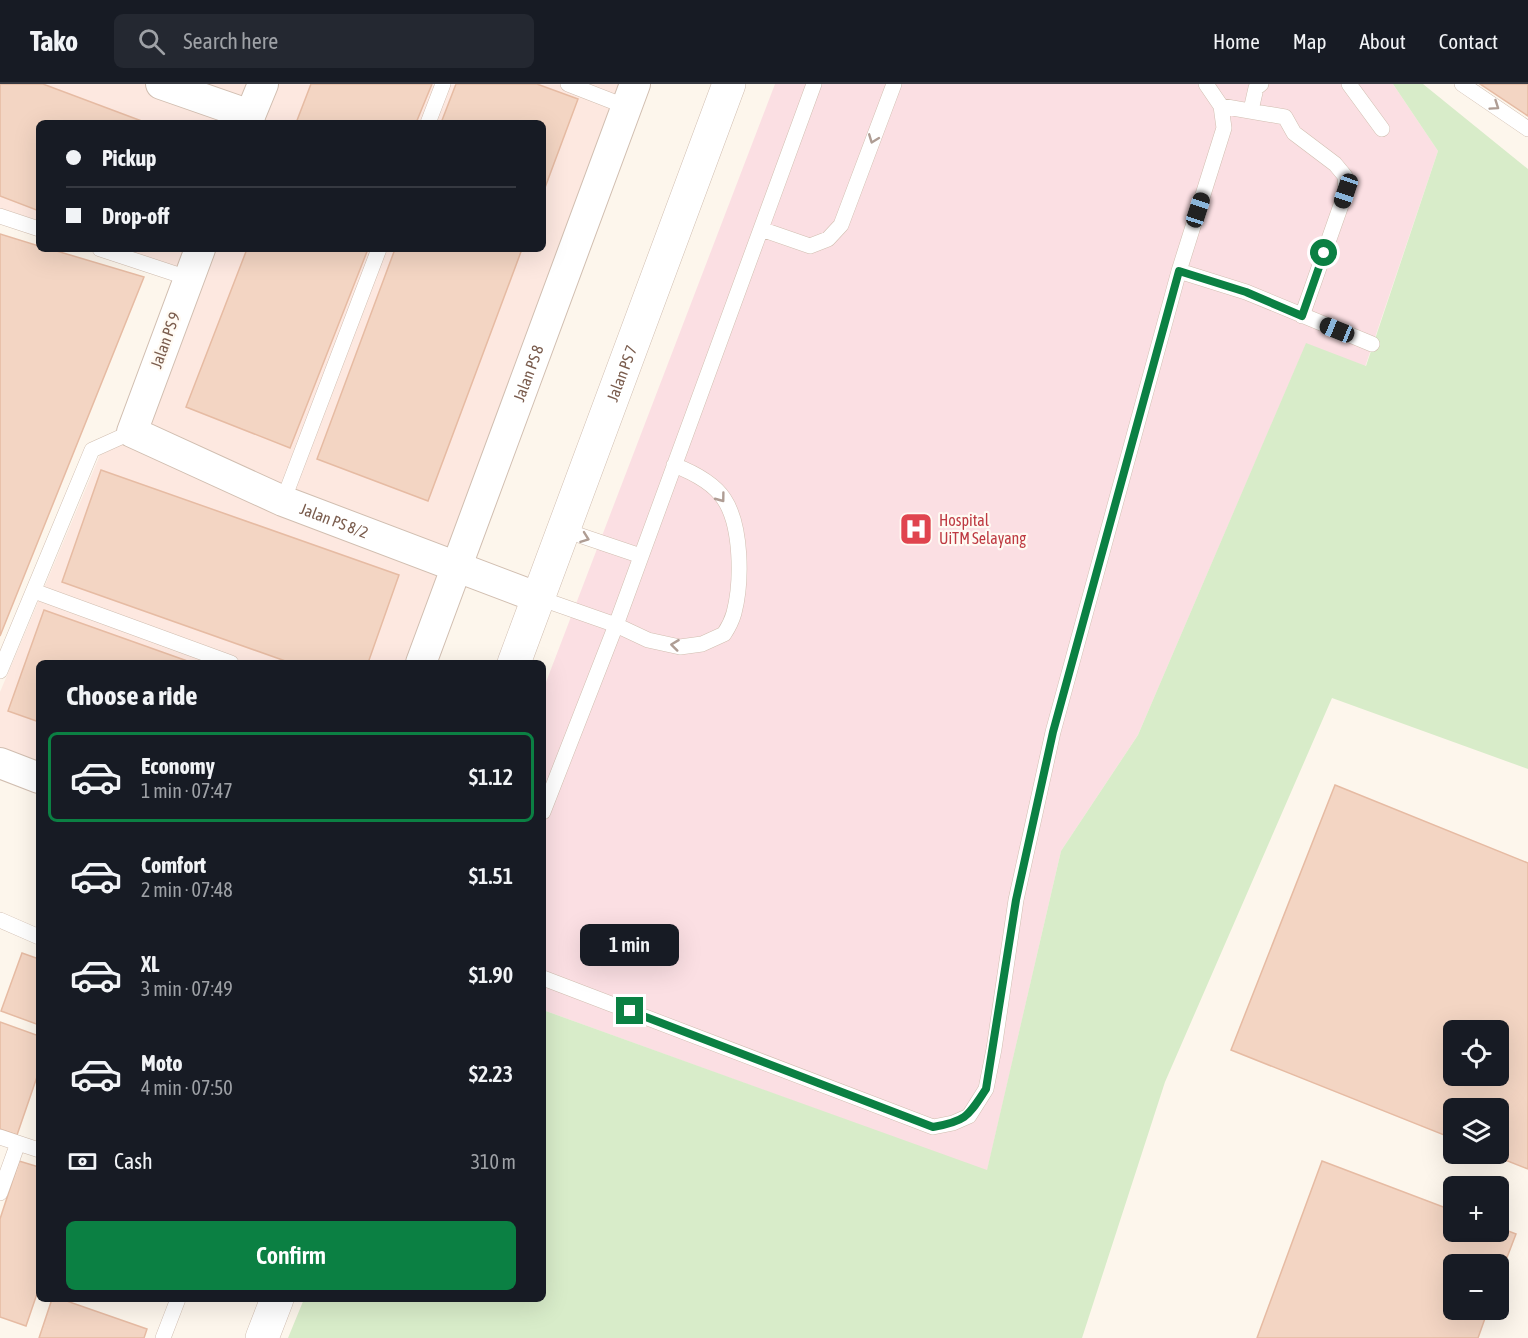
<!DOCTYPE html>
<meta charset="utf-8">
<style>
:root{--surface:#171b24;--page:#242831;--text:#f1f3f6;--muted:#9ea1a6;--line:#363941;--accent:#0b8043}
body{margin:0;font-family:"Asap Condensed",sans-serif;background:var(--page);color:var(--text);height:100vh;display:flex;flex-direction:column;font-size:22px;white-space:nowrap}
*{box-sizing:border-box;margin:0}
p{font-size:20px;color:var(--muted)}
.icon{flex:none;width:33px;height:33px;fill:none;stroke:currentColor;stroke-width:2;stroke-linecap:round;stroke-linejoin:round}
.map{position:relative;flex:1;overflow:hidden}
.sheet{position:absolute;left:36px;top:576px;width:510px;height:642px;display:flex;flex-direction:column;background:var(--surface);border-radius:9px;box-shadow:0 6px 24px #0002}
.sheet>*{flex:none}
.hud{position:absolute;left:36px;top:36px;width:510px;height:132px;border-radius:9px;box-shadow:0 6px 24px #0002;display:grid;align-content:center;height:132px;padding:0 30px;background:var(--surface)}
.controls{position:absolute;left:1443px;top:936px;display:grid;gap:12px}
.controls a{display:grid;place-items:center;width:66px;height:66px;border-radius:9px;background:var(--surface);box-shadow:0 6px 24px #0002;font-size:30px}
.end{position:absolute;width:27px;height:27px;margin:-14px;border:8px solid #0b8043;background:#fff;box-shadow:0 0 0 3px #fff}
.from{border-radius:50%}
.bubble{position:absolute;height:42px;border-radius:9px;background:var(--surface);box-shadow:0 6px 24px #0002;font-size:20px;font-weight:600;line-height:42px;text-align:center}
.car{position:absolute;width:18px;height:36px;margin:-18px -9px;border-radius:8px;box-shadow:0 0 4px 2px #0007;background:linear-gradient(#222 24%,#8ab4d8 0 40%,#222 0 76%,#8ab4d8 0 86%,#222 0)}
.hud b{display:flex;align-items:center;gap:21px;height:57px;font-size:22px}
.hud b+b{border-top:2px solid var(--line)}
.hud i{width:15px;height:15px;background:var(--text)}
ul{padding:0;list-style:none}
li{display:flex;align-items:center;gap:18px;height:90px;margin:0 12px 9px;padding:0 18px;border:3px solid transparent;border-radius:9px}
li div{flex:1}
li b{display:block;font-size:22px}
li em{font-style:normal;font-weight:600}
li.on{border-color:var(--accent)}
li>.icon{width:54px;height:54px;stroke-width:1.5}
h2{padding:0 30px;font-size:27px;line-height:72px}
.pay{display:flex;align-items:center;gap:15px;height:66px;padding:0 30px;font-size:22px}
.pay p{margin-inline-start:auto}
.primary-button{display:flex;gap:12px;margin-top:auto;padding:12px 30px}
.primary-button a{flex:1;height:69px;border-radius:9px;background:var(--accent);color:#fff;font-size:24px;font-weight:600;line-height:69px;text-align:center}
header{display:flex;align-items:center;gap:36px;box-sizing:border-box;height:84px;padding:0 30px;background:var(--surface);border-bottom:2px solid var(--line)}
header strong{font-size:28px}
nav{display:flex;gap:33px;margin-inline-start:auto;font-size:21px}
.search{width:420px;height:54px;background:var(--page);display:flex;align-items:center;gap:15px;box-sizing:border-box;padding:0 21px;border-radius:9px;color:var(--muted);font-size:22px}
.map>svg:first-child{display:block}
.commercial{fill:#fde8e0}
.medical{fill:#fbdfe3}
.green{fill:#d8ecc9}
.building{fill:#f3d5c3;stroke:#e6bba3;stroke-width:1.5;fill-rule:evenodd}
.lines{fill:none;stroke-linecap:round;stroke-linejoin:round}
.service-casing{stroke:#d1beb0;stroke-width:16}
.minor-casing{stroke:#d1beb0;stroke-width:32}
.tertiary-casing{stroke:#d1beb0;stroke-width:34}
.service{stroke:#fff;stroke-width:15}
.minor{stroke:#fff;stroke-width:30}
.tertiary{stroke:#fff;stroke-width:33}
.oneway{stroke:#af9d94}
.route{stroke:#0b8043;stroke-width:8}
.labels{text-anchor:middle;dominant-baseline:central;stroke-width:4.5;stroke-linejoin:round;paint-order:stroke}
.street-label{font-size:16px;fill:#7a5c4d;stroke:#fffaf3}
.health-label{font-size:16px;fill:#be3a42;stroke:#fffaf3;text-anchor:start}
</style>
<header>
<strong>Tako</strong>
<div class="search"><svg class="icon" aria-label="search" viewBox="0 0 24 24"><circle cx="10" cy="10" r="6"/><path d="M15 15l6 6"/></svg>Search here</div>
<nav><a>Home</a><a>Map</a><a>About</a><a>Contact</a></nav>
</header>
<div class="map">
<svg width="1528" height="1254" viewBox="0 0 1528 1254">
<rect width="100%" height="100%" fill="#fdf6ec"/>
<!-- commercial -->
<path class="commercial" d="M0,0H622L408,579H39V679L0,663V608L100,371L127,358L201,192L121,165H543V39H39V138L0,125Z"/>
<!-- medical -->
<path class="medical" d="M775,0H1393L1438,67L1365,283L1306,260L1138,651L1061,767L987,1087L543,926V606Z"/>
<!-- green -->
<path class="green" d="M1393,0H1423L1528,85V685L1332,614L1165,998L1082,1254H288L304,1215H543V926L987,1086L1061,767L1138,651L1306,259L1366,282L1438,67Z"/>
<!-- building -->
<path class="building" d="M0,0H43L147,39H39V127L0,112Z
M311,0H432L416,39H296Z
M456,0H537L578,15L543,109V39H441Z
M1480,0H1528V32Z
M0,150L39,162V165H50L144,193L0,552Z
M247,165H368L290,364L186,323Z
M395,165H522L428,417L317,375Z
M101,386L399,491L368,579H291L62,498Z
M44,526L193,579H39V638L8,627Z
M1335,701L1528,779V1085L1490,1070H1498V1024H1454V1055L1231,966ZM1454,946H1498V992H1454Z
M22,869L39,875V941L1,927Z
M0,938L39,952V987L17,1051L0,1045Z
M19,1077L39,1083V1204L26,1242L0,1233V1135Z
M1322,1077L1454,1127V1148H1498V1143L1516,1150L1498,1197V1180H1454V1226H1488L1478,1254H1257Z
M52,1215H61L147,1245L144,1254H39Z"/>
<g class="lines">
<defs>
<path id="service" d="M568,0L627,23
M1349,0L1382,45
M1462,0L1528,45
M1221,22L1285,33L1294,49L1335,80L1345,92L1346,107L1302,232
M1251,26L1256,4L1261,0
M428,39L443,0
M0,132L39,145
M761,145L810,162L828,155L841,141L894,0
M100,165L188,194
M1179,187L1246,208L1372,260
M283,417L379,165
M564,446L641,472
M34,507L231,579
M539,514L616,541L648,556L680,563L702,560L724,550C728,544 732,536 734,529C742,498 742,442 724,415C713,398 692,388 674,381
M0,587L92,366L132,348
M543,728L616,541L814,0
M0,836L39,853
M543,894L933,1043L953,1039L969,1032L986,1005L994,965L1016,816L1053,648L1179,187L1224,44L1221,22L1206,0
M0,1053L39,1066
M0,1109L18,1059
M163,1254L178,1215"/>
<g id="minor">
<path d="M161,0L250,31"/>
<path d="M247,39L263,0"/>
<path id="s1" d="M200,165L132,348L283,417L539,514"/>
<path id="s2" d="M421,579L635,0"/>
<path d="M0,679L39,694"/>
</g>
<g id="tertiary">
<path id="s3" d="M514,579L729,0"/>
<path d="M262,1254L277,1215"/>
</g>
</defs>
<!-- service casing -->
<use href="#service" class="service-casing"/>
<!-- minor casing -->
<use href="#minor" class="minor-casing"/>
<!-- tertiary casing -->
<use href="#tertiary" class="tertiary-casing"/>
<!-- service -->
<use href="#service" class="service"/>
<!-- minor -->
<use href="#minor" class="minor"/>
<!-- tertiary -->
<use href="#tertiary" class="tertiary"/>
</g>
<!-- one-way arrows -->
<defs><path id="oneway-chevron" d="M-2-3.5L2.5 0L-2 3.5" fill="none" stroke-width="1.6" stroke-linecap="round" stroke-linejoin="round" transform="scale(1.5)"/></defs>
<g class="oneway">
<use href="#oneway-chevron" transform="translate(1495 22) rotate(34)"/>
<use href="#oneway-chevron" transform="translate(873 55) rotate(111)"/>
<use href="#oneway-chevron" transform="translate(721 414) rotate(53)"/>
<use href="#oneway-chevron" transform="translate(585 454) rotate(20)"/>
<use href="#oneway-chevron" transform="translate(675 561) rotate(-173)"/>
</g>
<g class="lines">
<!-- route -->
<path class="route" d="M630,927L933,1043C967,1037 968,1032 986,1005L1016,816L1053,648L1179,187L1246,208L1302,232L1324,169"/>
</g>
<!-- icons -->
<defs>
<symbol id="hospital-square" viewBox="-11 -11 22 22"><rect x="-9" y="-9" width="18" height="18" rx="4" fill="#e0444e" stroke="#fffaf3"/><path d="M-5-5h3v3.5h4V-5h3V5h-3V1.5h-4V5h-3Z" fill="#fff"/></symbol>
</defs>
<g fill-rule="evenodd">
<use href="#hospital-square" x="897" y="426" width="38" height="38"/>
</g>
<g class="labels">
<!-- street labels -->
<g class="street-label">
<text transform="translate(165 256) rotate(-70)">Jalan PS 9</text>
<text stroke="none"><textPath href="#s2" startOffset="309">Jalan PS 8</textPath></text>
<text stroke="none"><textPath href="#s3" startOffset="309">Jalan PS 7</textPath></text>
<text stroke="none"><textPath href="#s1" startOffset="416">Jalan PS 8/2</textPath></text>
</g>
<!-- health labels -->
<g class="health-label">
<text x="939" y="436">Hospital<tspan x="939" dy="18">UiTM Selayang</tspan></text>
</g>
</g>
</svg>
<div class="controls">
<a><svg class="icon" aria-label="locate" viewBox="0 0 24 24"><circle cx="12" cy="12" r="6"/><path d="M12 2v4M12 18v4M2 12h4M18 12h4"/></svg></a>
<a><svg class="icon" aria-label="layers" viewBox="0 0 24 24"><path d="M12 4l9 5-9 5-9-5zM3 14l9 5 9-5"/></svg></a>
<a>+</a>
<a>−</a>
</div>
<i class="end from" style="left:1324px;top:169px"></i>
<i class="end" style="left:630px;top:927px"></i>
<div class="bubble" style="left:580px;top:840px;width:99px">1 min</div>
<i class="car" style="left:1346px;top:107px;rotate:199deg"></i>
<i class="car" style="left:1198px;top:126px;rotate:18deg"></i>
<i class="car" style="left:1337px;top:246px;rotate:292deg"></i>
<div class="hud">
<b><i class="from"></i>Pickup</b>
<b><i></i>Drop-off</b>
</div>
<section class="sheet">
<h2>Choose a ride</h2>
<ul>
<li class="on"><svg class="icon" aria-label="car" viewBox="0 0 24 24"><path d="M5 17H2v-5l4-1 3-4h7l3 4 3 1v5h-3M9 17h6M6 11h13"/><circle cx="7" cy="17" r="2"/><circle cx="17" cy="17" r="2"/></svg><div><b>Economy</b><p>1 min · 07:47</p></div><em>$1.12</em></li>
<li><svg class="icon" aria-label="car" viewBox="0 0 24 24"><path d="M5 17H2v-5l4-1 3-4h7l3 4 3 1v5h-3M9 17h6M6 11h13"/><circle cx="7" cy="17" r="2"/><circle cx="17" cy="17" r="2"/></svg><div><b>Comfort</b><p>2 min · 07:48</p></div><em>$1.51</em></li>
<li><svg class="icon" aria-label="car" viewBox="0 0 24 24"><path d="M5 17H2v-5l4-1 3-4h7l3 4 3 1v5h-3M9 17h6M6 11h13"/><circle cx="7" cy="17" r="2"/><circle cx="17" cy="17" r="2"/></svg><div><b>XL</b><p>3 min · 07:49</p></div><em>$1.90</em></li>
<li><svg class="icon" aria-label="car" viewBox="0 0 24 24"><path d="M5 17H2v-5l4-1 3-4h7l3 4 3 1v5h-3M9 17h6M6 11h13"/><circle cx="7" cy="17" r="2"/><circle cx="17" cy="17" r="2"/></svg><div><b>Moto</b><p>4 min · 07:50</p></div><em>$2.23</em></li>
</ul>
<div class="pay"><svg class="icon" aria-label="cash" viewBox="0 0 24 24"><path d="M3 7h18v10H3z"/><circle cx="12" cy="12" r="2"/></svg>Cash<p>310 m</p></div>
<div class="primary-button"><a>Confirm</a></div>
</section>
</div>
